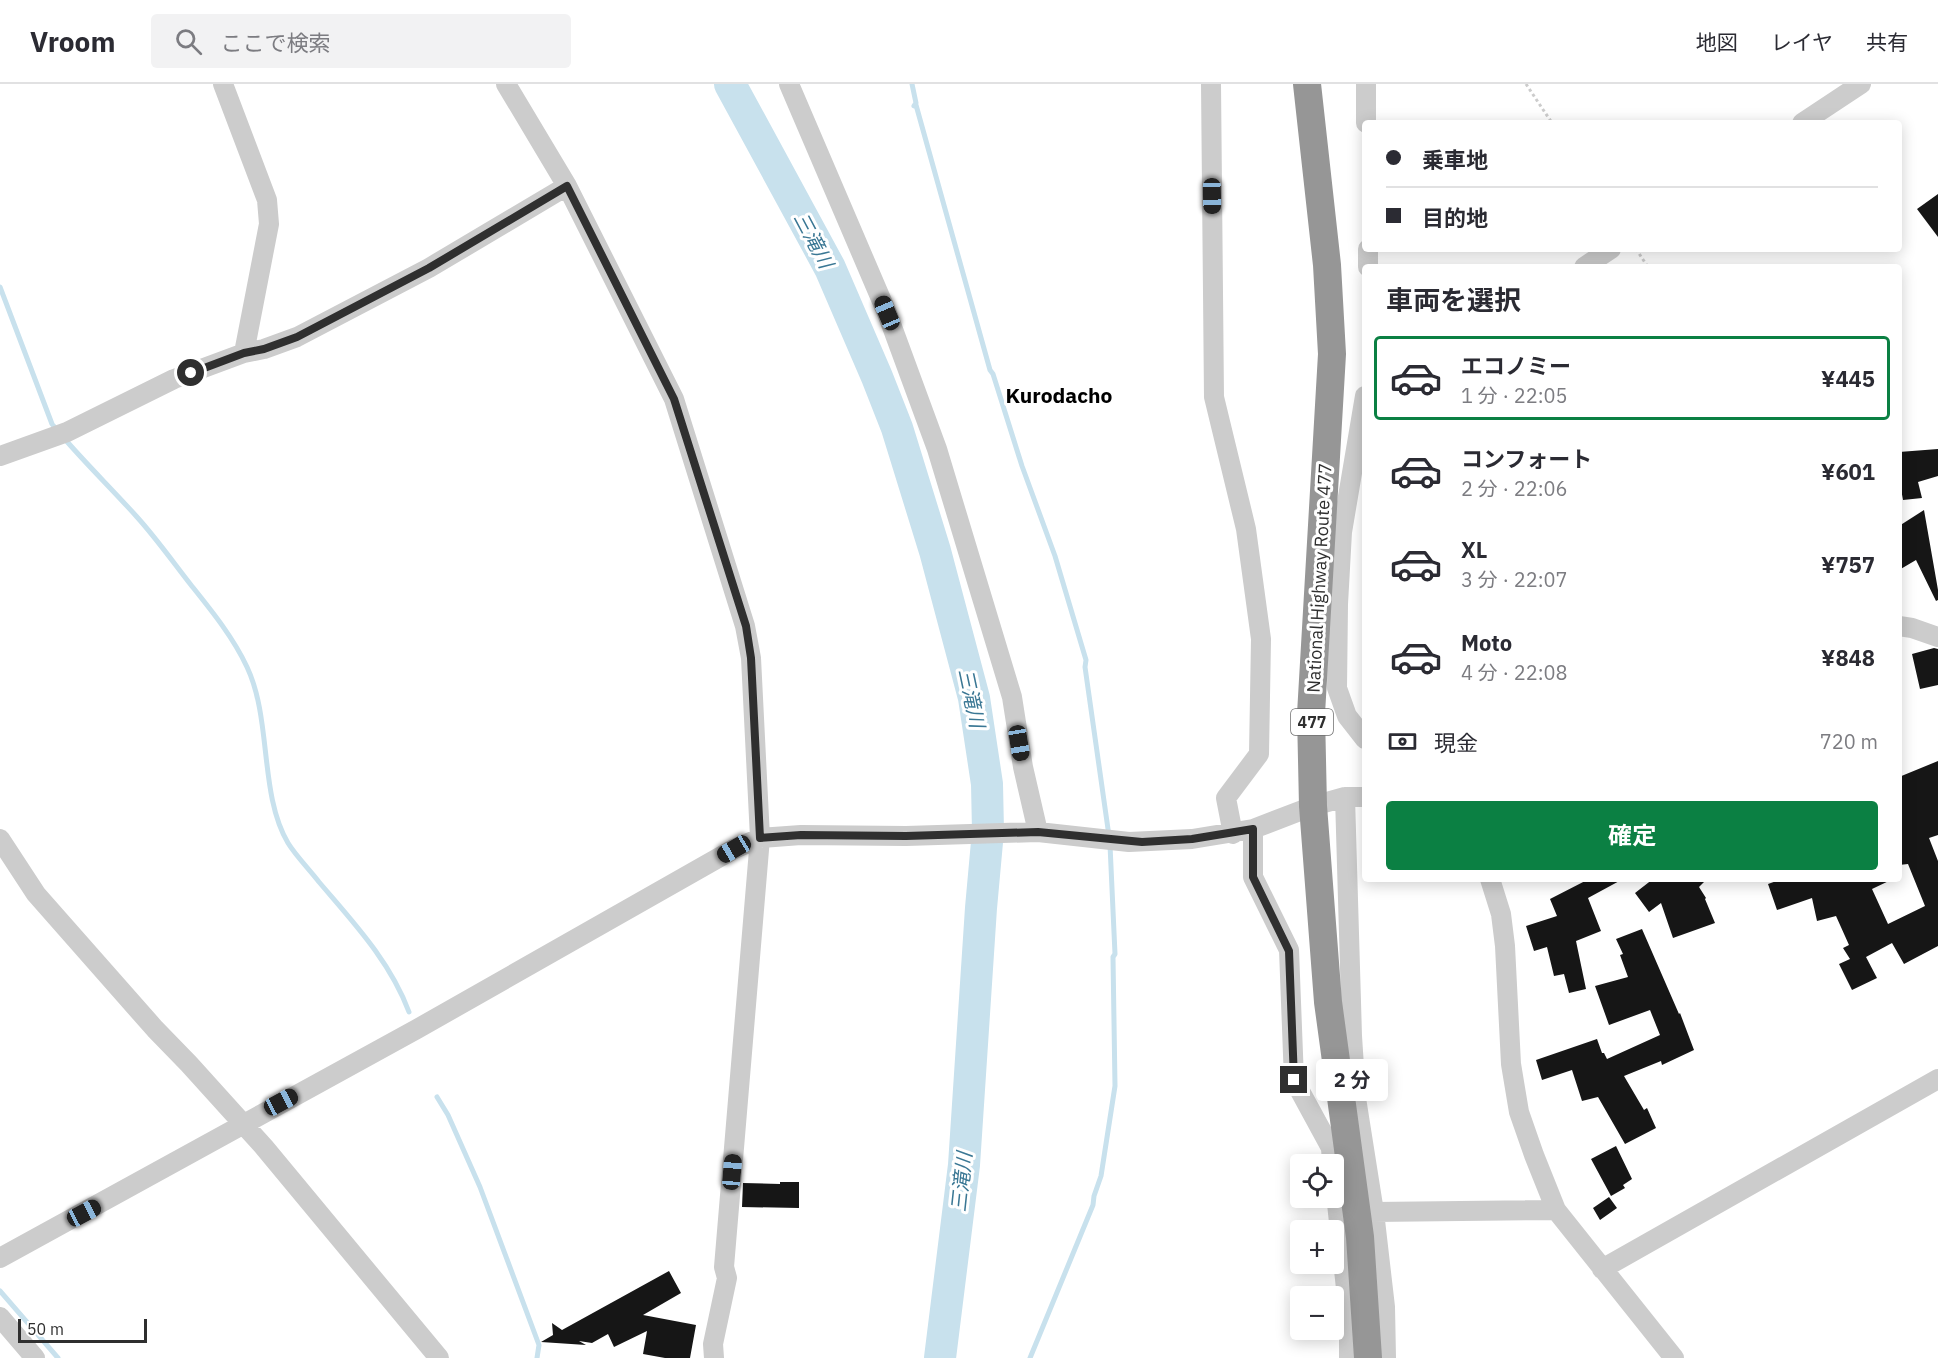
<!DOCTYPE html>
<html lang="ja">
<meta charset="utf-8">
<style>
:root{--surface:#fff;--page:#f2f2f3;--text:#2b2b33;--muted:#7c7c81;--line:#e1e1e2;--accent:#0b8043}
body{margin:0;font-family:"IBM Plex Sans","Noto Sans JP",sans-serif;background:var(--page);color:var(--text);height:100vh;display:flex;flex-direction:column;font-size:22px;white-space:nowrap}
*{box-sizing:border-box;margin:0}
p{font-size:20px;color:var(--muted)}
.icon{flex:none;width:33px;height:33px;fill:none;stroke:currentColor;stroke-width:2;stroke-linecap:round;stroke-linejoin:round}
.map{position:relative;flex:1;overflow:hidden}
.side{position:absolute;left:1362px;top:180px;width:540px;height:618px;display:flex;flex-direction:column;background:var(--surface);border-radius:6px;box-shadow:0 3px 15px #0003}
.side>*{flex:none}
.top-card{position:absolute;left:1362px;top:36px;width:540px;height:132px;border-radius:6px;box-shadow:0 3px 15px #0003;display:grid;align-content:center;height:132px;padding:0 24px;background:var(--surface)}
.tools{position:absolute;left:1290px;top:1070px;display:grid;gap:12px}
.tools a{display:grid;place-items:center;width:54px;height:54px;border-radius:6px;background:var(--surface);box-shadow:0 3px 15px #0003;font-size:30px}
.scale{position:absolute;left:18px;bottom:15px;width:129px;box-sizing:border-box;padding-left:6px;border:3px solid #2f2f2f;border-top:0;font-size:16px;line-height:21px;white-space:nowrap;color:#2f2f2f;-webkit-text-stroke:4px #fff;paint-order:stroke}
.end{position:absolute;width:27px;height:27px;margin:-14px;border:8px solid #2f2f2f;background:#fff;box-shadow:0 0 0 3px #fff}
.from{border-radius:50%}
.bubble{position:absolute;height:42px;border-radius:6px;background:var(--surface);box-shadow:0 3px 15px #0003;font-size:20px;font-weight:700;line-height:42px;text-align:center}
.car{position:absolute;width:18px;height:36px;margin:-18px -9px;border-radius:8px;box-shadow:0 0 4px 2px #0007;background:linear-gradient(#222 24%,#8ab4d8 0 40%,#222 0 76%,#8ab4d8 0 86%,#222 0)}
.top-card b{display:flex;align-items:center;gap:21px;height:57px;font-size:22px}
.top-card b+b{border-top:2px solid var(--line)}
.top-card i{width:15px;height:15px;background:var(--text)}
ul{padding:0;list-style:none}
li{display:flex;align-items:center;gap:18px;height:84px;margin:0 12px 9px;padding:0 12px;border:3px solid transparent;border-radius:6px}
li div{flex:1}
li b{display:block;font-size:22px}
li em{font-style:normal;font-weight:700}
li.on{border-color:var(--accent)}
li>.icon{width:54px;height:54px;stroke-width:1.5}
h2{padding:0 24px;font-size:27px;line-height:72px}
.pay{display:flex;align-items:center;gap:15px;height:66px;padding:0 24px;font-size:22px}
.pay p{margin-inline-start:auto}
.button{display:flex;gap:12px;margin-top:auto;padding:12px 24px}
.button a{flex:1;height:69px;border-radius:6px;background:var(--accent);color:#fff;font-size:24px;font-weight:700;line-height:69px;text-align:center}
header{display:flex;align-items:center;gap:36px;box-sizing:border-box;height:84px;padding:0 30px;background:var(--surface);border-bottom:2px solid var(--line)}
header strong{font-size:28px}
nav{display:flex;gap:33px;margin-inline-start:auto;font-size:21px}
.search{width:420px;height:54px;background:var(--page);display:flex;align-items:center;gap:15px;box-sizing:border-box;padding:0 21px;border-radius:6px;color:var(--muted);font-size:22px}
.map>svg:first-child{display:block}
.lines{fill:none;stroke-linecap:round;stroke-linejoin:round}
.stream{stroke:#c8e1ed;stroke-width:5}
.river{stroke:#c8e1ed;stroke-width:32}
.building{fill:#161616}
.path{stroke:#ccc;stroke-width:3;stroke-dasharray:3 3;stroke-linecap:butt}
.minor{stroke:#ccc;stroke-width:20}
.highway{stroke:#969696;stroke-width:28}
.route{stroke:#2f2f2f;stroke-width:8}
.labels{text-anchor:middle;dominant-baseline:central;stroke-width:6;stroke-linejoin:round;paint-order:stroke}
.shield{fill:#fff;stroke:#6d6d6d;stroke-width:1.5}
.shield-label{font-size:16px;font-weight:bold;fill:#2f2f2f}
.street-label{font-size:18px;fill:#2f2f2f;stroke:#fff}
.water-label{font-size:20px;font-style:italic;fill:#3a7794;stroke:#fff}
.quarter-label{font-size:21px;font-weight:bold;fill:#000;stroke:#fff}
</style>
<header>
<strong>Vroom</strong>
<div class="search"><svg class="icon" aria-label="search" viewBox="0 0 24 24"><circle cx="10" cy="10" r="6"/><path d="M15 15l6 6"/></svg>ここで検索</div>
<nav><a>地図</a><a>レイヤ</a><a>共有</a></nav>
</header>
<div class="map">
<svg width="1938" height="1274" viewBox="0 0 1938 1274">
<rect width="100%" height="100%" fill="#fff"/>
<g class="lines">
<!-- stream -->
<path class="stream" d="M912,0L916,19L914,22L916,21L990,286L993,290L1022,382L1055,472L1086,576L1085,583L1109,752
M0,203L52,340L57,346
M63,353C87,381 113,406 137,433C156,454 173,478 191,501C211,526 233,553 247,583C272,636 259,710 288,759C296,772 309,785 319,798C353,838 390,877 409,928
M437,1013L448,1031L480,1103L539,1261L537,1274
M0,1207L58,1274
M1030,1274L1093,1121L1094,1112L1101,1092L1115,1002L1113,873L1115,870L1110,761"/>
<!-- river -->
<path class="river" d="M730,0L830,184L877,293L897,344L935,467L974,614L987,700L988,747L981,824L964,1081L940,1274"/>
</g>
<!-- building -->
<path class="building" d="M1938,110V153L1917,125Z
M1938,365V392L1918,398L1922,414L1903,416L1901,405H1899V368Z
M1924,426L1938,506V516L1936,517L1916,476L1899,486V442Z
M1934,564L1938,565V601L1920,605L1912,570Z
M1938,677V751L1929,754L1938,777V862L1904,880L1892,859L1866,873L1877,894L1852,906L1839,880L1850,875L1843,864L1849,861L1836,832L1817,837L1812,814L1777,826L1768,800L1782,795H1893L1872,805L1888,840L1925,822L1908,780L1899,781V693Z
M1589,795H1623L1588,814L1601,847L1576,857L1586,905L1569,909L1564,890L1554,892L1547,863L1534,867L1526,842L1557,832L1550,815Z
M1653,795H1707L1699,803L1706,814L1705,815L1715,839L1673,854L1661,819L1649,828L1635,809Z
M1642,845L1679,930L1680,929L1694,966L1662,981L1661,977L1624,992L1644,1026L1647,1024L1656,1044L1625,1060L1598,1013L1582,1017L1572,986L1542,996L1536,976L1597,955L1602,969H1604L1607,975L1660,951L1650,926L1609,941L1595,902L1628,893L1620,871L1623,870L1616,855Z
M1616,1062L1632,1095L1623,1101L1625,1104L1611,1112L1591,1075Z
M780,1098H799V1124L742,1123L743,1099L780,1100Z
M1609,1113L1617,1124L1600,1136L1593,1124Z
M669,1187L681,1209L643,1231L696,1241L690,1274H665L643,1270L647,1247L614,1263L608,1250L592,1259L579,1257L586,1261L541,1258L553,1251L552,1239L562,1246Z"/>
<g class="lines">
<!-- path -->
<path class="path" d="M1526,0L1552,39
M1636,165L1648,183"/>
<!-- minor -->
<path class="minor" d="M223,0L267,116L269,140L244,269
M506,0L567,102L674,315L745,542L751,574L760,754L724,1183L727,1194L713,1260L714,1274
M789,0L887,229L937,365L1012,613L1023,683L1038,748
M1211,0L1214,313L1246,445L1261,555L1259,670L1226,714L1233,750
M1366,0V39
M1802,39L1861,0
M1368,165V183
M1584,183L1611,165
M1365,312L1342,448L1338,520L1337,604L1347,632L1365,655
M0,372L67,348L174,295L244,269L264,265L297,253L429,184L567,102
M1899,542L1912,544L1938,553
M1345,713L1352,952L1356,1014L1374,1128L1385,1223L1386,1274
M1253,745V793L1289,866L1294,996L1331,1064L1332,1080
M0,755L36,810L155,945L189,980L264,1063L439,1274
M1490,795L1501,830L1505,862L1511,980L1519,1028L1534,1071L1556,1126L1674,1274
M1334,1091L1349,1233V1274
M1374,1128L1556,1126
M0,1174L417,945L734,765L760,754L801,751L906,752L1038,748L1129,758L1192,755L1253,745L1313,722L1345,713H1365
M1602,1185L1938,995
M0,1233L35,1274"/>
<!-- highway -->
<path class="highway" d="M1307,0L1327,181L1332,270L1311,630L1313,722L1328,918L1360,1153L1368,1274"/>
</g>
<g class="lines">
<!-- route -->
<path class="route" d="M191,289L244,269L264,265L297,253L429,184L567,102L674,315L746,542L751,574L760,754L801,751L906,752L1038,748L1142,758L1192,755L1253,745V793L1289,867L1294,996"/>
</g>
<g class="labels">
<!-- shield labels -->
<rect class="shield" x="1291" y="625" width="42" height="26" rx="4.5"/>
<g class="shield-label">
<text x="1312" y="638">477</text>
</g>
<!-- street labels -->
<g class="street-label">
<text transform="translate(1319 494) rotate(-87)">National Highway Route 477</text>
</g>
<!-- water labels -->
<g class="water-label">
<text transform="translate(814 156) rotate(62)">三滝川</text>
<text transform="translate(972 614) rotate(78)">三滝川</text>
<text transform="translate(961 1098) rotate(-84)">三滝川</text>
</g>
<!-- quarter labels -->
<g class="quarter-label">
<text x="1059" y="311">Kurodacho</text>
</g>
</g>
</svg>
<div class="tools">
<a><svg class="icon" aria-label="locate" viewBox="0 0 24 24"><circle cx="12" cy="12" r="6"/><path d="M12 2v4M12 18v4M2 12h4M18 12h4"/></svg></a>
<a>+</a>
<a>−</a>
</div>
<div class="scale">50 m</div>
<i class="end from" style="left:191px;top:289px"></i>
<i class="end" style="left:1294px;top:996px"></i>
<div class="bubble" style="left:1316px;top:975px;width:72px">2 分</div>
<i class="car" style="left:1212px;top:112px;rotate:179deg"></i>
<i class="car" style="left:887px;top:229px;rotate:337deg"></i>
<i class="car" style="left:1019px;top:659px;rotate:171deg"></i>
<i class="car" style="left:734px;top:765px;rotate:240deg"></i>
<i class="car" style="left:281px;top:1018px;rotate:62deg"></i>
<i class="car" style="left:732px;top:1088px;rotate:5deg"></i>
<i class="car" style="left:84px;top:1129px;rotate:62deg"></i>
<div class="top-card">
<b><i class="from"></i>乗車地</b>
<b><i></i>目的地</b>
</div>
<section class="side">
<h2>車両を選択</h2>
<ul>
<li class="on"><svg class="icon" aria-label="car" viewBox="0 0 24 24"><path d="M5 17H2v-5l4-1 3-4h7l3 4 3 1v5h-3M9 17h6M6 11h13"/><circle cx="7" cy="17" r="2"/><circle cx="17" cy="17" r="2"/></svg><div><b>エコノミー</b><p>1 分 · 22:05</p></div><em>¥445</em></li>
<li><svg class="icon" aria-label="car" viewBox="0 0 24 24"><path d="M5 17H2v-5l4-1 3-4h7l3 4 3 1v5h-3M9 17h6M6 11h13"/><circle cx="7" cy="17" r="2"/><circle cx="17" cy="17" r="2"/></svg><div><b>コンフォート</b><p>2 分 · 22:06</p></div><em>¥601</em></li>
<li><svg class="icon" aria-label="car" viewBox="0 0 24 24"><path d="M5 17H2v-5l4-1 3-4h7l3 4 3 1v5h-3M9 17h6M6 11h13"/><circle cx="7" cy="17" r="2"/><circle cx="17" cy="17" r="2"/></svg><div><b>XL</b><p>3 分 · 22:07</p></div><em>¥757</em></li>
<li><svg class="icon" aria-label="car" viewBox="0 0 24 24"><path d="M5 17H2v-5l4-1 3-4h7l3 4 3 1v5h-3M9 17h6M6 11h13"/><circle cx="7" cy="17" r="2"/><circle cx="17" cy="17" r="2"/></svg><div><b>Moto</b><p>4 分 · 22:08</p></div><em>¥848</em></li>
</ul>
<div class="pay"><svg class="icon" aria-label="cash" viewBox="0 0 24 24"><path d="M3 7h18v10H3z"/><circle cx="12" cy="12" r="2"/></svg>現金<p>720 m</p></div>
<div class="button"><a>確定</a></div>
</section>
</div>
